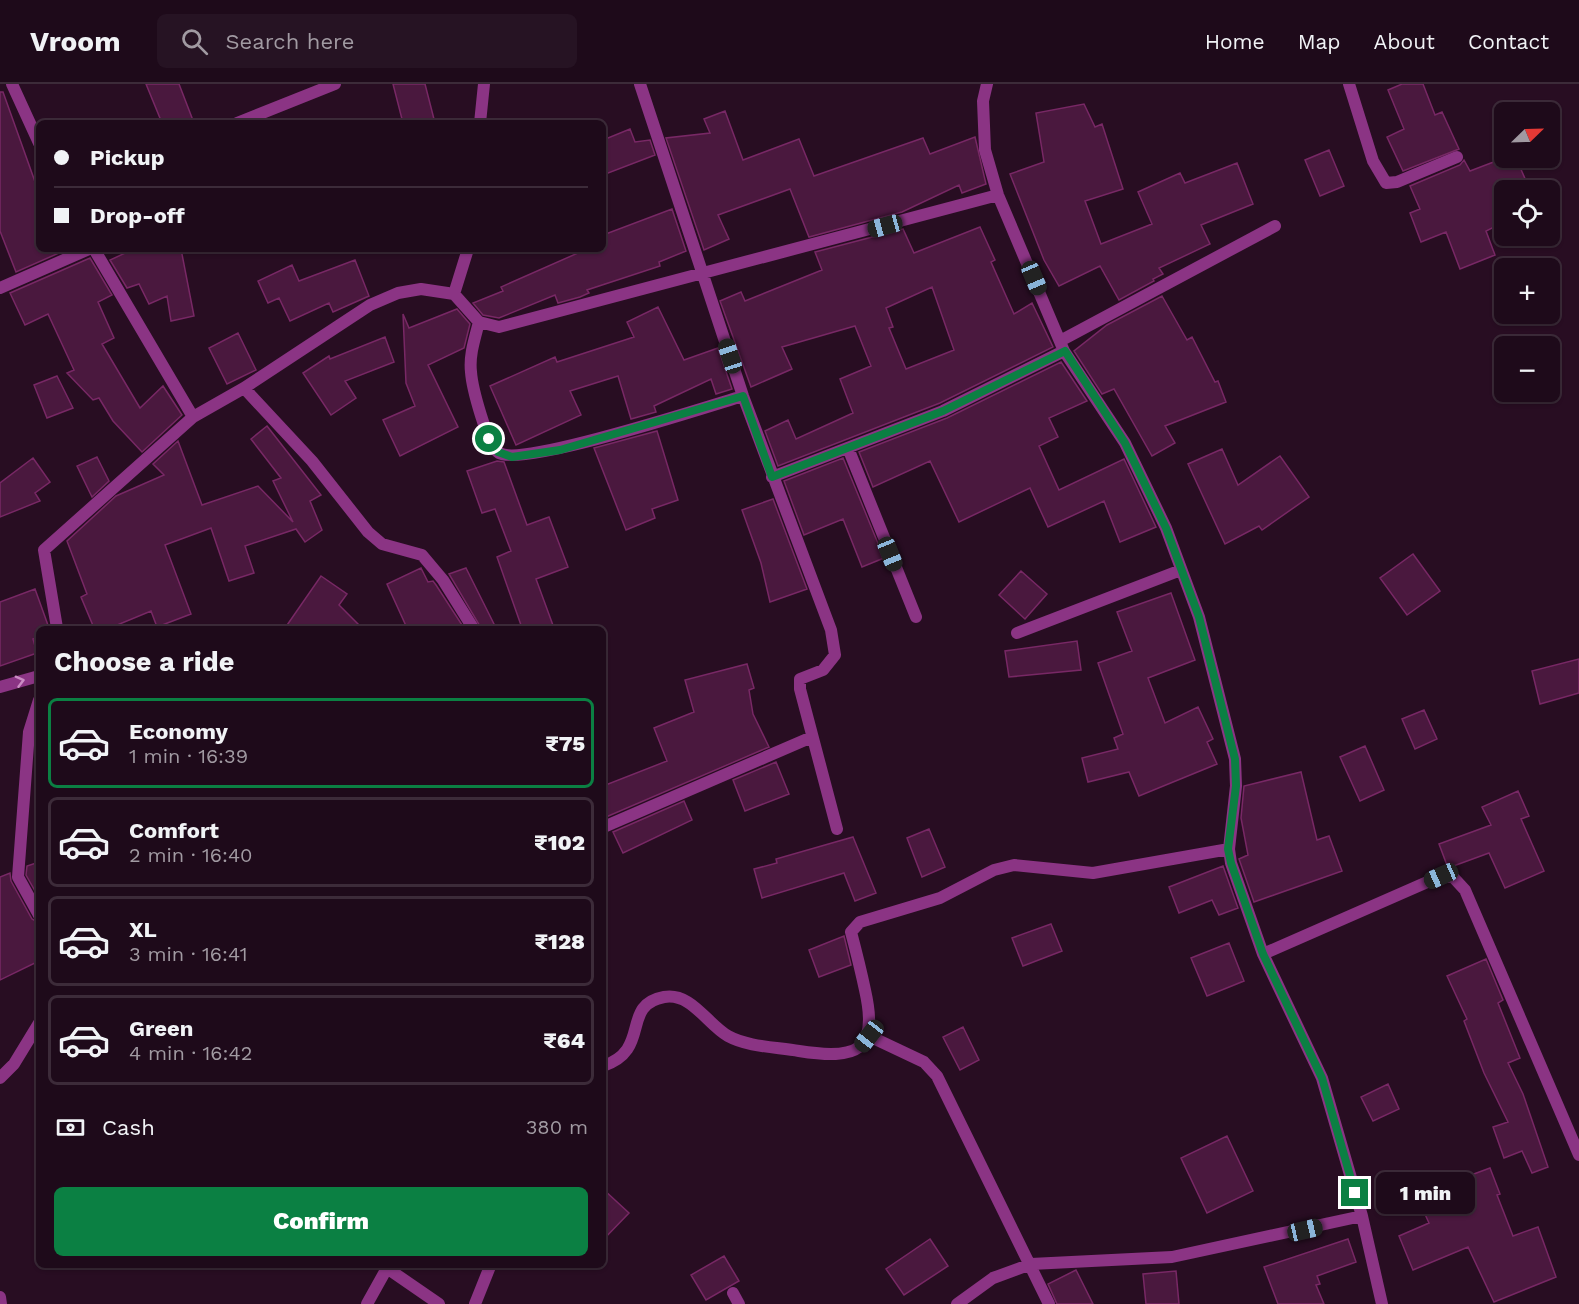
<!DOCTYPE html>
<meta charset="utf-8">
<style>
:root{--surface:#1e0a1a;--page:#261323;--text:#f1f3f6;--muted:#a19aa2;--line:#3c2b39;--accent:#0b8043}
body{margin:0;font-family:"Work Sans",sans-serif;background:var(--page);color:var(--text);height:100vh;display:flex;flex-direction:column;font-size:22px;white-space:nowrap}
*{box-sizing:border-box;margin:0}
p{font-size:20px;color:var(--muted)}
.icon{flex:none;width:33px;height:33px;fill:none;stroke:currentColor;stroke-width:2;stroke-linecap:round;stroke-linejoin:round}
.map{position:relative;flex:1;overflow:hidden}
.sheet{position:absolute;left:36px;top:542px;width:570px;height:642px;display:flex;flex-direction:column;background:var(--surface);border-radius:9px;box-shadow:0 2px 4px #0004,0 0 0 2px var(--line)}
.sheet>*{flex:none}
.guide{position:absolute;left:36px;top:36px;width:570px;height:132px;border-radius:9px;box-shadow:0 2px 4px #0004,0 0 0 2px var(--line);display:grid;align-content:center;height:132px;padding:0 18px;background:var(--surface)}
.needle{width:39px;rotate:67deg}
.controls{position:absolute;left:1494px;top:18px;display:grid;gap:12px}
.controls a{display:grid;place-items:center;width:66px;height:66px;border-radius:9px;background:var(--surface);box-shadow:0 2px 4px #0004,0 0 0 2px var(--line);font-size:30px}
.end{position:absolute;width:27px;height:27px;margin:-14px;border:8px solid #0b8043;background:#fff;box-shadow:0 0 0 3px #fff}
.from{border-radius:50%}
.bubble{position:absolute;height:42px;border-radius:9px;background:var(--surface);box-shadow:0 2px 4px #0004,0 0 0 2px var(--line);font-size:20px;font-weight:800;line-height:42px;text-align:center}
.car{position:absolute;width:18px;height:36px;margin:-18px -9px;border-radius:8px;box-shadow:0 0 4px 2px #0007;background:linear-gradient(#222 24%,#8ab4d8 0 40%,#222 0 76%,#8ab4d8 0 86%,#222 0)}
.guide b{display:flex;align-items:center;gap:21px;height:57px;font-size:22px}
.guide b+b{border-top:2px solid var(--line)}
.guide i{width:15px;height:15px;background:var(--text)}
ul{padding:0;list-style:none}
li{display:flex;align-items:center;gap:18px;height:90px;margin:0 12px 9px;padding:0 6px;border:3px solid var(--line);border-radius:9px}
li div{flex:1}
li b{display:block;font-size:22px}
li em{font-style:normal;font-weight:800}
li.current{border-color:var(--accent)}
li>.icon{width:54px;height:54px;stroke-width:1.5}
h2{padding:0 18px;font-size:27px;line-height:72px}
.pay{display:flex;align-items:center;gap:15px;height:66px;padding:0 18px;font-size:22px}
.pay p{margin-inline-start:auto}
.action{display:flex;gap:12px;margin-top:auto;padding:12px 18px}
.action a{flex:1;height:69px;border-radius:9px;background:var(--accent);color:#fff;font-size:24px;font-weight:800;line-height:69px;text-align:center}
header{display:flex;align-items:center;gap:36px;box-sizing:border-box;height:84px;padding:0 30px;background:var(--surface);border-bottom:2px solid var(--line)}
header strong{font-size:28px}
nav{display:flex;gap:33px;margin-inline-start:auto;font-size:21px}
.search{width:420px;height:54px;background:var(--page);display:flex;align-items:center;gap:15px;box-sizing:border-box;padding:0 21px;border-radius:9px;color:var(--muted);font-size:22px}
.map>svg:first-child{display:block}
.building{fill:#4a183e;stroke:#782865;stroke-width:1.5;fill-rule:evenodd}
.lines{fill:none;stroke-linecap:round;stroke-linejoin:round}
.minor{stroke:#8b3484;stroke-width:12}
.oneway{stroke:#cb8cc4}
.route{stroke:#0b8043;stroke-width:8}
</style>
<header>
<strong>Vroom</strong>
<div class="search"><svg class="icon" aria-label="search" viewBox="0 0 24 24"><circle cx="10" cy="10" r="6"/><path d="M15 15l6 6"/></svg>Search here</div>
<nav><a>Home</a><a>Map</a><a>About</a><a>Contact</a></nav>
</header>
<div class="map">
<svg width="1579" height="1220" viewBox="0 0 1579 1220">
<rect width="100%" height="100%" fill="#280d22"/>
<!-- building -->
<path class="building" d="M146,0H179L194,39H162Z
M393,0H425L435,39H403Z
M1402,0H1423L1435,31L1442,28L1459,65L1403,87L1387,53L1404,45L1388,6Z
M0,8H3L39,109V165H68L16,188L0,147Z
M1084,20L1095,43L1102,40L1123,105L1085,117L1101,160L1152,140L1138,108L1180,89L1185,99L1237,79L1253,120L1201,141L1210,160L1159,184L1163,190L1153,195L1154,197L1119,216L1100,182L1059,202L1044,176L1010,90L1044,78L1036,29Z
M725,27L743,76L799,55L814,92L923,54L930,70L975,53L986,100L962,109L959,101L902,128L809,153L790,105L718,131L729,155L704,166L666,54L710,49L704,35Z
M630,45L635,58L650,56L655,71L603,91V56Z
M1329,66L1344,102L1320,112L1305,76Z
M1504,74H1516L1530,106H1504V138L1486,147L1495,171L1460,185L1446,148L1421,158L1410,129L1420,125L1410,102L1460,81L1464,76L1470,87Z
M672,125L686,167L659,178L660,182L587,206L589,209L580,213L558,219L555,211L499,234L483,231L473,219L503,207L501,203L587,165H603V151Z
M980,143L995,176L991,178L1014,230L1032,219L1053,263L940,319L778,382L765,347L788,336L796,355L853,329L840,295L871,282L855,242L782,263L792,285L751,303L720,217L741,208L745,217L822,186L815,168L903,145L914,169ZM932,203L954,266L906,285L889,244L893,243L886,224Z
M134,165H181L194,232L171,237L167,212L149,220L139,200L127,204L110,176Z
M90,174L112,211L98,218L114,254L102,260L140,324L163,302L182,331L142,368L113,337L99,314L93,316L67,289L74,286L48,230L25,241L10,209Z
M355,176L369,212L333,228L329,219L290,237L279,214L268,219L258,197L292,181L299,197Z
M1162,212L1187,256L1192,253L1215,298L1218,297L1226,318L1165,342L1175,359L1152,372L1114,305L1102,310L1074,267L1107,241Z
M658,223L684,276L718,264L732,305L716,310L711,295L654,322L656,328L631,335L618,292L570,307L581,331L516,361L490,302L555,273L557,278L634,253L627,238Z
M457,225L470,240L464,264L428,281L458,343L400,372L383,336L415,322L406,299L403,230L409,244Z
M238,249L256,286L227,300L209,264Z
M385,253L394,278L345,297L356,314L331,331L303,289L329,272L330,275Z
M1061,278L1087,317L1049,334L1058,353L1039,362L1059,406L1124,375L1156,443L1120,458L1104,417L1048,443L1030,404L959,438L930,377L873,403L859,368L947,334Z
M57,292L73,324L47,334L34,301Z
M267,342L321,411L310,417L322,446L305,458L296,445L245,462L254,489L229,497L211,444L165,461L191,530L157,543L151,527L110,544H94L81,513L87,510L67,457L116,412L164,391L153,380L178,357L202,421L258,402L293,438L273,397L281,394L251,355Z
M657,347L678,416L652,425L655,434L626,446L594,364Z
M1222,365L1238,401L1280,372L1309,413L1262,446L1259,442L1225,460L1188,380Z
M97,373L109,397L92,413L77,382Z
M33,374L50,398L35,409L40,417L0,433V399Z
M843,374L884,474L862,483L843,435L804,451L784,397Z
M497,377L504,378L527,441L549,433L568,483L536,495L554,544H522L497,473L511,467L495,425L482,429L467,387Z
M773,415L807,505L770,518L761,479L742,426Z
M1413,470L1440,507L1407,531L1380,494Z
M421,484L428,498L433,497L436,501L464,544H407L387,500Z
M466,484L496,544H481L449,490Z
M1021,487L1047,510L1025,535L999,511Z
M321,492L347,510L339,521L362,544H285Z
M35,505L49,544H39V553L33,555L37,569L0,582V518Z
M1171,509L1195,576L1148,594L1165,639L1198,623L1213,655L1207,658L1217,680L1139,712L1129,688L1088,698L1082,674L1118,665L1114,654L1123,650L1098,579L1132,567L1117,528Z
M1077,557L1081,586L1009,593L1005,567Z
M1579,575V609L1540,620L1532,587Z
M747,580L754,604L749,606L753,630L769,663L606,733L603,728V702L667,677L654,644L694,628L685,596Z
M1424,626L1437,655L1415,665L1402,635Z
M1365,662L1384,706L1360,717L1340,673Z
M776,678L789,710L745,727L733,696Z
M1301,688L1317,756L1329,752L1342,787L1254,818L1239,775L1248,771L1241,734L1244,702Z
M1518,707L1529,732L1521,735L1544,787L1505,804L1489,769L1448,784L1439,760L1491,741L1482,723Z
M684,717L692,736L623,769L613,748Z
M929,745L945,783L922,793L907,754Z
M853,753L876,809L855,817L844,789L762,814L754,785L777,779L776,775Z
M39,778V814L26,791L27,782Z
M1223,782L1238,824L1219,831L1212,816L1179,829L1169,803Z
M10,789L11,797L32,835L39,839V877L0,896V793Z
M1051,840L1062,867L1023,882L1012,854Z
M844,852L851,881L819,893L809,866Z
M1229,859L1244,897L1207,912L1191,874Z
M1486,875L1503,916L1498,919L1520,974L1508,979L1523,1010L1548,1083L1532,1089L1522,1067L1504,1074L1493,1043L1508,1038L1484,989L1464,937L1467,935L1447,892Z
M963,943L979,976L960,986L943,953Z
M1388,1000L1399,1025L1373,1037L1361,1013Z
M1227,1052L1253,1107L1207,1129L1181,1074Z
M1490,1084L1500,1110L1497,1111L1513,1152L1538,1143L1556,1193L1494,1218L1468,1163L1413,1186L1399,1152L1429,1139L1419,1117L1457,1101L1455,1097Z
M603,1105L629,1129L603,1156Z
M930,1155L948,1182L904,1211L886,1185Z
M1348,1155L1356,1178L1317,1192L1320,1200L1316,1201L1324,1220H1278L1264,1183Z
M724,1172L739,1197L706,1216L691,1191Z
M1076,1186L1093,1220H1057L1048,1200Z
M1176,1187L1179,1220H1146L1143,1190Z"/>
<g class="lines">
<!-- minor -->
<path class="minor" d="M12,0L39,59
M640,0L743,312L831,546L835,571L823,586L800,595V605L837,745
M987,0L983,17L985,66L998,111L1064,267L1125,359L1166,444L1199,533L1235,675L1236,702L1229,765L1231,779L1263,870L1322,994L1362,1132L1382,1220
M1349,0L1373,77L1386,99L1397,98L1457,73
M237,39L335,0
M480,39L484,0
M94,165L193,333
M0,204L89,165
M454,210L468,165
M479,238C475,254 469,271 471,288C472,303 487,361 499,369C523,383 706,323 743,312
M1060,257L1275,142
M244,304L312,377L368,448L382,460L422,471L443,496L473,544
M848,364L916,533
M772,393L943,327L1064,267
M57,544L44,466L193,333L244,304L370,221L398,209L421,205L454,210L479,238L499,243L998,111
M1017,549L1181,486
M0,603L39,592
M39,616L29,648L18,793L39,831
M603,741L606,742L812,653
M1263,870L1441,792L1453,793L1465,806L1579,1071
M869,952L924,978L937,992L1049,1220
M603,982C652,966 620,921 664,913C691,908 707,940 728,952C748,963 776,963 799,967C857,976 879,968 865,906C861,887 856,867 851,848L860,838L940,814L994,786L1014,781L1093,789L1229,765
M0,994L14,980L39,939
M381,1180L439,1220
M733,1209L739,1220
M0,1213L1,1220
M367,1220L387,1184
M475,1220L491,1180
M957,1220L993,1194L1031,1180L1172,1173L1362,1132"/>
</g>
<!-- one-way arrows -->
<defs><path id="oneway-chevron" d="M-2-3.5L2.5 0L-2 3.5" fill="none" stroke-width="1.6" stroke-linecap="round" stroke-linejoin="round" transform="scale(1.5)"/></defs>
<use class="oneway" href="#oneway-chevron" transform="translate(20 597) rotate(-15)"/>
<g class="lines">
<!-- route -->
<path class="route" d="M489,355L498,368L512,373L560,366L743,312L772,393L943,327L1065,267L1125,359L1166,444L1199,533L1235,675L1236,702L1228,765L1231,779L1263,870L1322,994L1355,1109"/>
</g>
</svg>
<div class="controls">
<a><svg class="needle" viewBox="-14 -14 28 28"><path d="M0-13l5 13h-10z" fill="#e53935"/><path d="M0 13l5-13h-10z" fill="#a19aa2"/></svg></a>
<a><svg class="icon" aria-label="locate" viewBox="0 0 24 24"><circle cx="12" cy="12" r="6"/><path d="M12 2v4M12 18v4M2 12h4M18 12h4"/></svg></a>
<a>+</a>
<a>−</a>
</div>
<i class="end from" style="left:489px;top:355px"></i>
<i class="end" style="left:1355px;top:1109px"></i>
<div class="bubble" style="left:1376px;top:1088px;width:99px">1 min</div>
<i class="car" style="left:885px;top:142px;rotate:255deg"></i>
<i class="car" style="left:1034px;top:194px;rotate:157deg"></i>
<i class="car" style="left:730px;top:272px;rotate:342deg"></i>
<i class="car" style="left:890px;top:470px;rotate:158deg"></i>
<i class="car" style="left:1441px;top:792px;rotate:246deg"></i>
<i class="car" style="left:869px;top:952px;rotate:218deg"></i>
<i class="car" style="left:1305px;top:1146px;rotate:77deg"></i>
<div class="guide">
<b><i class="from"></i>Pickup</b>
<b><i></i>Drop-off</b>
</div>
<section class="sheet">
<h2>Choose a ride</h2>
<ul>
<li class="current"><svg class="icon" aria-label="car" viewBox="0 0 24 24"><path d="M5 17H2v-5l4-1 3-4h7l3 4 3 1v5h-3M9 17h6M6 11h13"/><circle cx="7" cy="17" r="2"/><circle cx="17" cy="17" r="2"/></svg><div><b>Economy</b><p>1 min · 16:39</p></div><em>₹75</em></li>
<li><svg class="icon" aria-label="car" viewBox="0 0 24 24"><path d="M5 17H2v-5l4-1 3-4h7l3 4 3 1v5h-3M9 17h6M6 11h13"/><circle cx="7" cy="17" r="2"/><circle cx="17" cy="17" r="2"/></svg><div><b>Comfort</b><p>2 min · 16:40</p></div><em>₹102</em></li>
<li><svg class="icon" aria-label="car" viewBox="0 0 24 24"><path d="M5 17H2v-5l4-1 3-4h7l3 4 3 1v5h-3M9 17h6M6 11h13"/><circle cx="7" cy="17" r="2"/><circle cx="17" cy="17" r="2"/></svg><div><b>XL</b><p>3 min · 16:41</p></div><em>₹128</em></li>
<li><svg class="icon" aria-label="car" viewBox="0 0 24 24"><path d="M5 17H2v-5l4-1 3-4h7l3 4 3 1v5h-3M9 17h6M6 11h13"/><circle cx="7" cy="17" r="2"/><circle cx="17" cy="17" r="2"/></svg><div><b>Green</b><p>4 min · 16:42</p></div><em>₹64</em></li>
</ul>
<div class="pay"><svg class="icon" aria-label="cash" viewBox="0 0 24 24"><path d="M3 7h18v10H3z"/><circle cx="12" cy="12" r="2"/></svg>Cash<p>380 m</p></div>
<div class="action"><a>Confirm</a></div>
</section>
</div>
